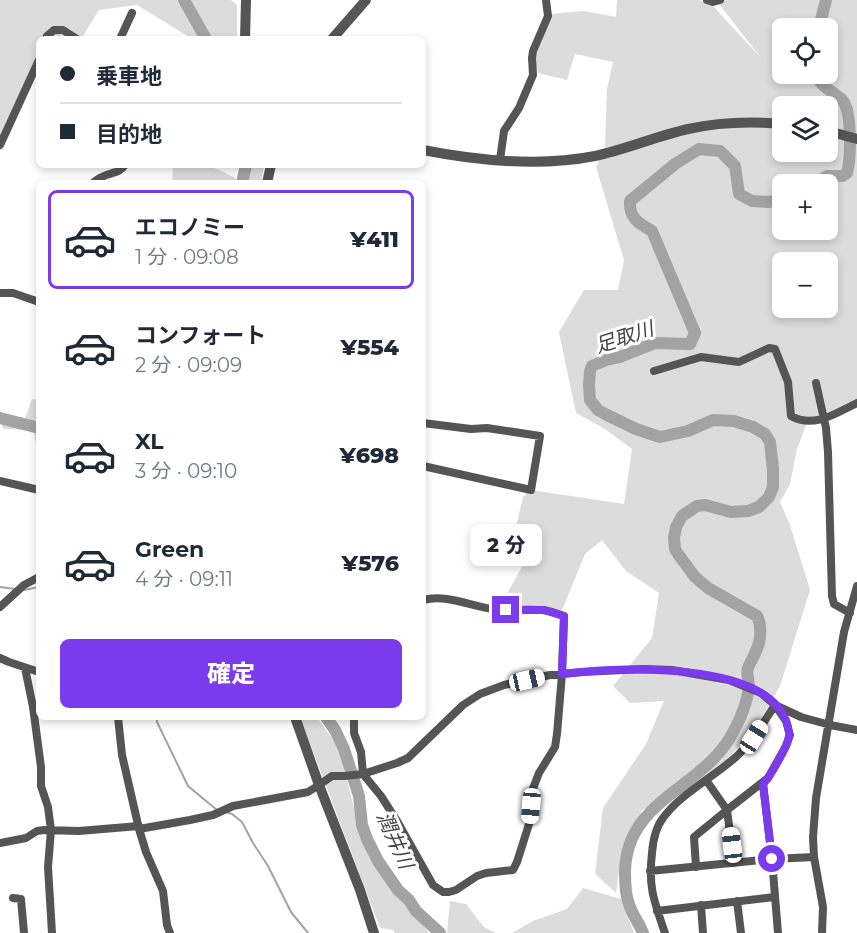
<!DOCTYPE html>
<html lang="ja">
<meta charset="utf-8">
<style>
:root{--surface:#fff;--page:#f2f2f3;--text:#1f2937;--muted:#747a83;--line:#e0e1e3;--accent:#7c3aed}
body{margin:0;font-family:Montserrat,"Noto Sans JP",sans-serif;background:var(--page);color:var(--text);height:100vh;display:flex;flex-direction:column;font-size:22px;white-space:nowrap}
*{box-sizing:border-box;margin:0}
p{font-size:20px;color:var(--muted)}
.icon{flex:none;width:33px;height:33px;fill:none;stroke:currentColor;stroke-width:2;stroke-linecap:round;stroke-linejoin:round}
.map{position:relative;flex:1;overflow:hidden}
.drawer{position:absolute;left:36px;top:180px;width:390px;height:540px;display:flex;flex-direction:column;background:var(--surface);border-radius:9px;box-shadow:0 3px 9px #0003}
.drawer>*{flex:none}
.guide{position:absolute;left:36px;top:36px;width:390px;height:132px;border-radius:9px;box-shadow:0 3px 9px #0003;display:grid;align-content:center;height:132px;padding:0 24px;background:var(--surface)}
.tools{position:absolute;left:772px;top:18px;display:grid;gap:12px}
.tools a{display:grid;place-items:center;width:66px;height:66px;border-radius:9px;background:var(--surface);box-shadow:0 3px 9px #0003;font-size:30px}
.end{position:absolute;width:27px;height:27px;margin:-14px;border:8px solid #7c3aed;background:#fff;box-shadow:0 0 0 3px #fff}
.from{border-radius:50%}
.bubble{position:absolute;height:42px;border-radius:9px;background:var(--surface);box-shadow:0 3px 9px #0003;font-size:20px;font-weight:800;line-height:42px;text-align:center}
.car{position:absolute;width:18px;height:36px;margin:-18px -9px;border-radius:8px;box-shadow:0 0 4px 2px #0007;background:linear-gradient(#fff 24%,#345 0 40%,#fff 0 76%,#345 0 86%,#fff 0)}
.guide b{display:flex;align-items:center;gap:21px;height:57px;font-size:22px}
.guide b+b{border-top:2px solid var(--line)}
.guide i{width:15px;height:15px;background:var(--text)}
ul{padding:10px 0 0;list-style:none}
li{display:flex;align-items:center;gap:18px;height:99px;margin:0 12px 9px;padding:0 12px;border:3px solid transparent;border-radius:9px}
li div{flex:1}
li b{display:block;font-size:22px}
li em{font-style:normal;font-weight:800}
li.current{border-color:var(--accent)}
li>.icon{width:54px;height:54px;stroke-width:1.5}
.button{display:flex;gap:12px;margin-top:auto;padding:12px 24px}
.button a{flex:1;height:69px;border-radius:9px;background:var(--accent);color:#fff;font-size:24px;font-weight:800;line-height:69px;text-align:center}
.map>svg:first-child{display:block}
.green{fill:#dcdcdc;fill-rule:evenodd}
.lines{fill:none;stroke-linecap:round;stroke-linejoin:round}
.stream{stroke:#a3a3a3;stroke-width:2}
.river{stroke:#a3a3a3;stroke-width:12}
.minor{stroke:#555;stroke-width:8}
.tertiary{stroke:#555;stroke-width:10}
.route{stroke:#7c3aed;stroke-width:8}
.labels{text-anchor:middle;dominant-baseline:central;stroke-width:6;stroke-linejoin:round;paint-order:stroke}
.water-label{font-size:20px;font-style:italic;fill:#444;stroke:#fff}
</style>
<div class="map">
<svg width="857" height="933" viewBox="0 0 857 933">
<rect width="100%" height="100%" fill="#fff"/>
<!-- green -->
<path class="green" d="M0,0H231L237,5V39H188L189,37L137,5L99,10L81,39H39V65L0,138Z
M617,0H699L713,6L761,58L719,4L722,0H857V405L844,406L808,420L797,449L790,484L780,502L790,525L810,590L780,686L763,715L743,742L726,760L697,783L642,810L621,854L616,893L595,874L603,808L646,744L664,701L630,703L613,686L652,638L659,593L626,571L602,540L585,554L562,610L502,603L524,563H536V560L527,561L510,553L523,497L531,490L624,504L632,449L605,429L576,413L559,332L584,290H618L624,260L596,167L605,147L607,89L613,62L575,54L567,80L538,73L534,60L551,14L584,11L616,17ZM783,28H828V74H783ZM783,106H828V152H783ZM783,184H828V230H783ZM783,262H828V308H783Z
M181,165C207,165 212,165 235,178L237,183H172L173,168Z
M264,166L261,183H242L250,167Z
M32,399L39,400V440L35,441L34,430L3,429L2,424L0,423V413L25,418Z
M300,717H317L339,748L358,824L390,878L429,933H395L393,930L380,928Z
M583,888L621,899L634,933H512L533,921L567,909Z
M450,901L466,904L484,927L496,933H447Z"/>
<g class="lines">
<!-- stream -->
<path class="stream" d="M0,587L15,589
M24,590L39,587
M157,717V722L188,786L217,810
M226,812L232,814L242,822L253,843L268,866L291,912L308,933"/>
<!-- river -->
<path class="river" d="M184,0L206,39
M819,28L826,0
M242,183L246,165
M814,184L827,176H842L847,173C851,158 852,112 843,101C837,94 824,88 821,83C819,80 818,77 817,74
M0,418L39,428
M326,717L335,730L344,749L359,796L362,825L367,839L378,861L398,890L409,900L416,911L440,933
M643,933C639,923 632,914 629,904C625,894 625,883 625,873C625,803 696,790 728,741C739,723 747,706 749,686C749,680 746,674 748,668C750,662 754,657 756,651C761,641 762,626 757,616L708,588L695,577L678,554L675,549L674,538L676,527L682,516L697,506L705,505L731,512L748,511L759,507L769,497L773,487V469L770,442L765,434L753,427L734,421L713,420L688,431L660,437L636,429L607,415L598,410L590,400L589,385L590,371L592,366L606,360L620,357L655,343L690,344L695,333L652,231C638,223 629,218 630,201L675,164L699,149L720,151L735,166L739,194L752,201L768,202L783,200"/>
<!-- minor -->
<path class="minor" d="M707,0L713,2L720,0
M46,39L47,36L54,30H63L77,39
M120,39L132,13
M0,145L39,60
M500,160L504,131L519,108L533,75L532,58L533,51L548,16L546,0
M93,183C94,182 101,177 102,177C111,172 119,174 125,165
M0,293H13L39,302
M654,371L701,357L739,362L769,348L775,349L788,382L791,416C814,429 836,413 857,403
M816,383L826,428L828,452L832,596L834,604L850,613
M423,423L471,429L487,428L540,436L531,490L423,466
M0,481L39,490
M0,607L24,585L39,577
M0,658L9,662L39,672
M25,668L33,707L41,767V786L48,807L51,830L48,867L52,933
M118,717L122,755L139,829L146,852L163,891L167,925L170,933
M354,717V733L361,752L363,774L381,796L397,821L433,885L443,892H449L456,890L477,876L486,873L513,870L517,862L530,821L532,791L539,773L555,747L557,734L562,674L564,616C557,614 549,610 541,610C525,609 509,611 493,609C470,606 447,594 423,600
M706,780L727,810L734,863
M763,784L772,859L778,933
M139,829L190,820L213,815L233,806L308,792L319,785L332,776H345L363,774L397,763L408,758L463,705L480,694L504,685L550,675L583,672L643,669L672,670L729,680L761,693L775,705L801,717L830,725L857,730
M0,843L26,838L37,831L44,830L79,831L139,826
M650,871L772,859L814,857
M13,898L21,899L24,933
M737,901L741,933
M701,905L703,933
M657,911L774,897
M665,933C654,901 648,887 652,853C653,841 655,828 663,818C680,794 714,777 737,756C753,741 763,723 775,705L786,721L790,735L786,746L768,778L727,810L694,837L696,867
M822,933L823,907L814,857L813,837L816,798L844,632L857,586"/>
<!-- tertiary -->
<path class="tertiary" d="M245,39L246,0
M332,39L366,0
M828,131L857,139
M423,150C479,161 539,167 595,156C627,149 657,136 688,129C719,122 751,121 783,124
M267,183L271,165
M295,717L319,785L360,890L374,933"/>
</g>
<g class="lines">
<!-- route -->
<path class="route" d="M506,610H544L564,616L562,674C615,668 772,658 788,727C788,730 790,734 789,736C788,746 770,777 763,784L772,859"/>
</g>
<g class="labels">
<!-- water labels -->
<g class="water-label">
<text transform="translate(624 337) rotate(-18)">足取川</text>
<text transform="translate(395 840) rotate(66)">潤井川</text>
</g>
</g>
</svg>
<div class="tools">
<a><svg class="icon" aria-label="locate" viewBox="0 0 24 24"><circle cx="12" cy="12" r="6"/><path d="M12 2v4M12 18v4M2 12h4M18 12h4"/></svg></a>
<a><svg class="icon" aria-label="layers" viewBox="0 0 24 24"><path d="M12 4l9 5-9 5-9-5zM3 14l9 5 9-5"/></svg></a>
<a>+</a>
<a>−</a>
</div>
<i class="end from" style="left:772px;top:859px"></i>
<i class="end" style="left:506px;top:610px"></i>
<div class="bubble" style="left:470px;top:524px;width:72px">2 分</div>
<i class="car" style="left:527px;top:680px;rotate:77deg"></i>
<i class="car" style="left:754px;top:737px;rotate:32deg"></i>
<i class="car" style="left:531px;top:806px;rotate:185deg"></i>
<i class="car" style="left:732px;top:845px;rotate:353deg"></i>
<div class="guide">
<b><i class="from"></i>乗車地</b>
<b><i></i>目的地</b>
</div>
<section class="drawer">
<ul>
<li class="current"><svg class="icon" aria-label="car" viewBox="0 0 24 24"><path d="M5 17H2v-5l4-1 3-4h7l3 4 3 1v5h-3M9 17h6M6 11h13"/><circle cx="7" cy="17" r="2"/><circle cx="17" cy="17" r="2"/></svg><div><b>エコノミー</b><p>1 分 · 09:08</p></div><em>¥411</em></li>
<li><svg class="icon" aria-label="car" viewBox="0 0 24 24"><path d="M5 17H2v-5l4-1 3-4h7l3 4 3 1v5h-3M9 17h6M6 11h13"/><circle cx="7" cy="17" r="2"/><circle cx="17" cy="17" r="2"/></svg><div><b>コンフォート</b><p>2 分 · 09:09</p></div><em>¥554</em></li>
<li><svg class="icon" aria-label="car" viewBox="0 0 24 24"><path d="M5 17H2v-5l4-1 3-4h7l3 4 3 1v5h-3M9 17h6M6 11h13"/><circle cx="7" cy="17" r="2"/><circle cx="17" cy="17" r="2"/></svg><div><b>XL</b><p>3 分 · 09:10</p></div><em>¥698</em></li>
<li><svg class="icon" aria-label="car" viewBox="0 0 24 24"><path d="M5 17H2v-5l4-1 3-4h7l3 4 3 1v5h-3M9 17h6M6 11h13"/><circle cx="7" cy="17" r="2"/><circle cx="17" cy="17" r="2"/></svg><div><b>Green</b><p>4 分 · 09:11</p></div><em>¥576</em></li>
</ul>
<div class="button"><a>確定</a></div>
</section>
</div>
